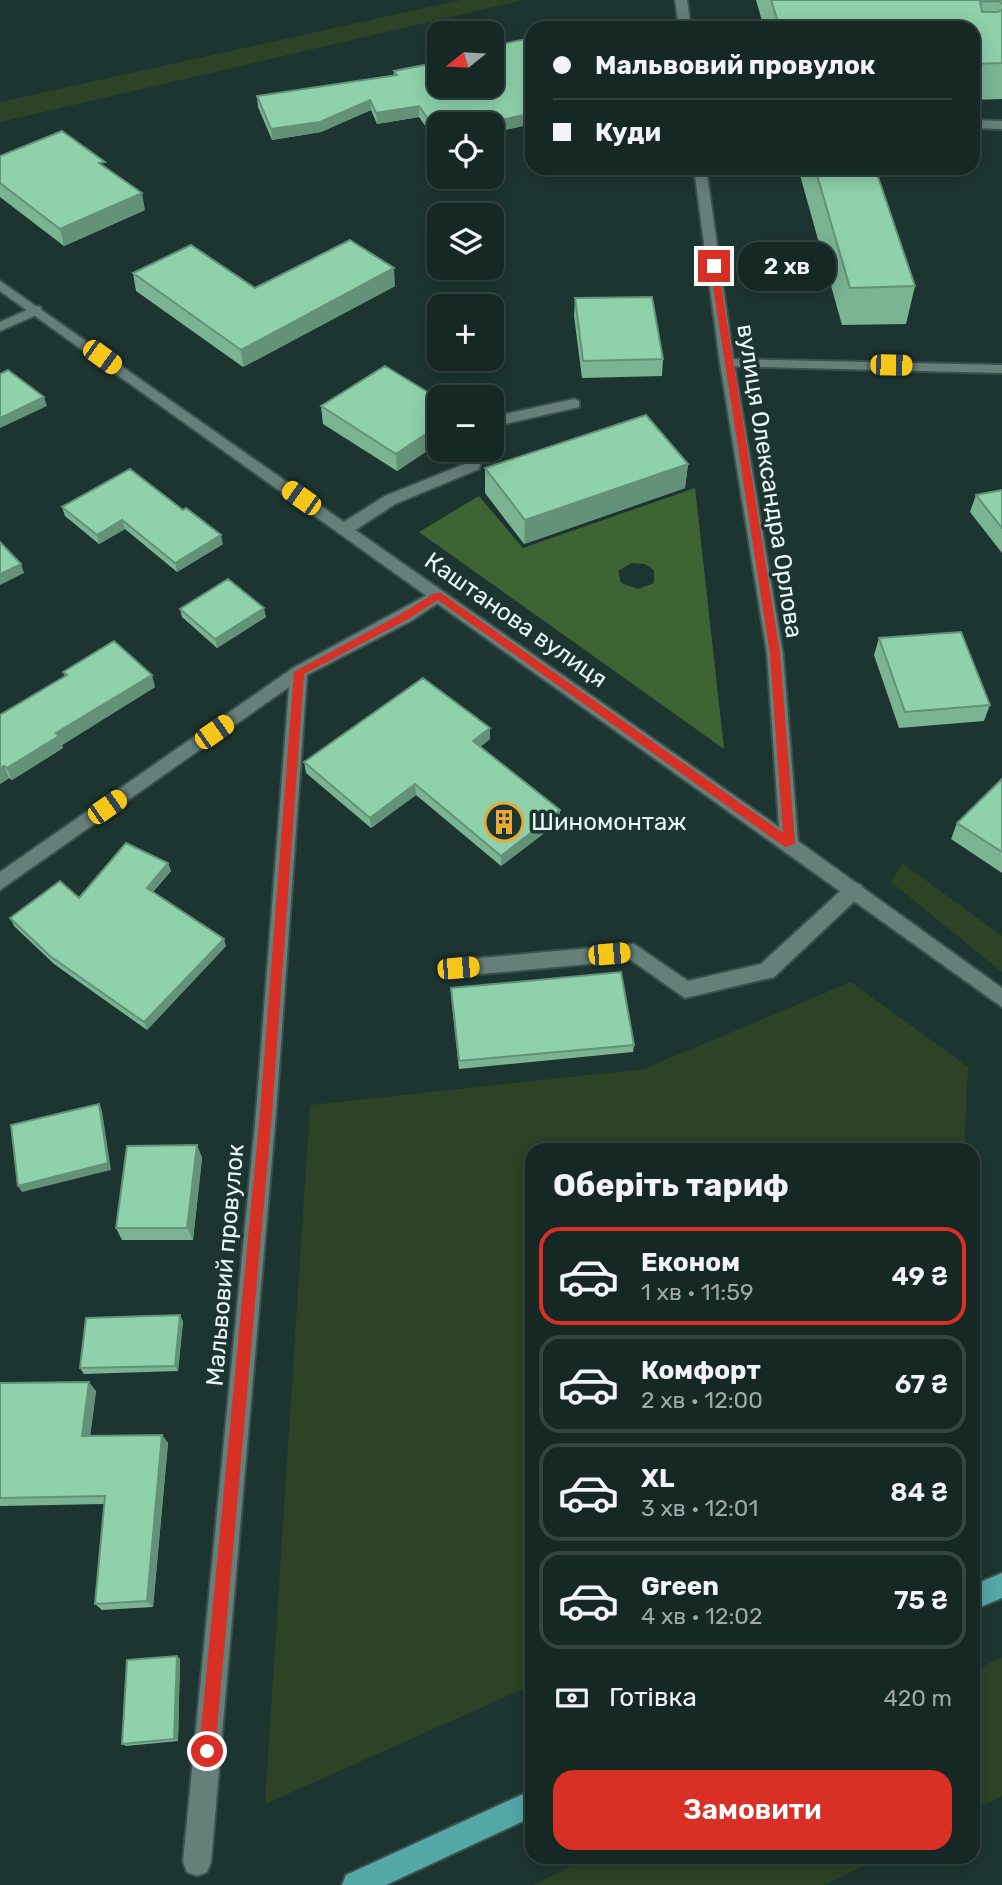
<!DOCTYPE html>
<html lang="uk">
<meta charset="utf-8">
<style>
:root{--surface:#162824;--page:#233431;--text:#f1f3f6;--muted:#9ea6a6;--line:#354441;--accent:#d93025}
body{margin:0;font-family:Rubik,sans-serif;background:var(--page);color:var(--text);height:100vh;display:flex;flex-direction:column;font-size:26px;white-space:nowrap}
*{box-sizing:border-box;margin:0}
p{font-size:23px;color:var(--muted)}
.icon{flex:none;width:38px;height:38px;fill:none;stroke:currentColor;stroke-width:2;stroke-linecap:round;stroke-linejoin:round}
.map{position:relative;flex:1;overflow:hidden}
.drawer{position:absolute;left:525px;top:1143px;width:455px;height:721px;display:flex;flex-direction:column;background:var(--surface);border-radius:21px;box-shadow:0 4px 18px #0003,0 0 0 2px var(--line)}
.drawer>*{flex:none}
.top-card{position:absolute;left:525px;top:21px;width:455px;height:154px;border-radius:21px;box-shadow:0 4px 18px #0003,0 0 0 2px var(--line);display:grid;align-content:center;height:154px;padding:0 28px;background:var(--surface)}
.needle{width:46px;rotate:252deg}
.controls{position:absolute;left:427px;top:21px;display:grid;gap:14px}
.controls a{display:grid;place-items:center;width:77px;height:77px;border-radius:14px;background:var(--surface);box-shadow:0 4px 18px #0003,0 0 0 2px var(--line);font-size:35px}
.end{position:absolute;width:32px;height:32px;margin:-16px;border:9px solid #d93025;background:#fff;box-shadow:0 0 0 4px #fff}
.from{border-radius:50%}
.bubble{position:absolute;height:49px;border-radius:21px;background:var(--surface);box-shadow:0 4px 18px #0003,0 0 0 2px var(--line);font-size:23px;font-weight:600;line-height:49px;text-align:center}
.car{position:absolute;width:21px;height:42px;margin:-21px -10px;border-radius:9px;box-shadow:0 0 5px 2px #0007;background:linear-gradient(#f5c518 24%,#345 0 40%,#f5c518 0 76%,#345 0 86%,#f5c518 0)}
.top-card b{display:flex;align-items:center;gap:24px;height:66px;font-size:26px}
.top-card b+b{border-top:2px solid var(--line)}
.top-card i{width:18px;height:18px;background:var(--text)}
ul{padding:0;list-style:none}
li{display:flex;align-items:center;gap:21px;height:98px;margin:0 14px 10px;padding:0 14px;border:4px solid var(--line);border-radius:21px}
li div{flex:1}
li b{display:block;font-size:26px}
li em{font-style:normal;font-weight:600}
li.on{border-color:var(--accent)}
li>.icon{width:63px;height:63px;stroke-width:1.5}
h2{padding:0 28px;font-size:32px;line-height:84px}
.pay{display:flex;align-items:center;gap:18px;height:77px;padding:0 28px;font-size:26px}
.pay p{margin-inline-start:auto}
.cta{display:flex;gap:14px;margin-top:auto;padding:14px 28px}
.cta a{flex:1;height:80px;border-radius:21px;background:var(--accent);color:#fff;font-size:28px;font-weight:600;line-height:80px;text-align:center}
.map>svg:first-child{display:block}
.green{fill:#2c4326}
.forest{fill:#3e6434;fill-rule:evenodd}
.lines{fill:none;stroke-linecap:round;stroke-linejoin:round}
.service-casing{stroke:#3c514d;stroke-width:4}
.minor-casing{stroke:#3c514d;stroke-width:4}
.tertiary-casing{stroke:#3c514d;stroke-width:4}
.primary-casing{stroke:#3c514d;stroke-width:4}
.service{fill:#667f79;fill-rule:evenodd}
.minor{fill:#667f79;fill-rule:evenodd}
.tertiary{fill:#667f79;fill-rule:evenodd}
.primary{fill:#54a8a8;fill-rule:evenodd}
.wall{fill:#7ab493}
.shaded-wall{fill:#639278}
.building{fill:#8ed1ab;stroke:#639278;stroke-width:2}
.route{fill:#d93025}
.labels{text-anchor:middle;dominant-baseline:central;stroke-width:7;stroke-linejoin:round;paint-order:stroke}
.street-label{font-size:24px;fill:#ebf8f5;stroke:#1d3530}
.poi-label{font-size:24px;fill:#ebf8f5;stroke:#1d3530;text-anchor:start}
</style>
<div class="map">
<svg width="1002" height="1885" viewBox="0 0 1002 1885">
<rect width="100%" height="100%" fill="#1d3530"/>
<!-- green -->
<path class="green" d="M461,0H524L0,122V102Z
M902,863L1002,936V972L891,882Z
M851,982L968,1067L964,1150H532V1685L265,1804L310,1105L644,1069Z
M1002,1657V1796L973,1811V1671Z
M590,1857H881L825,1885H532Z"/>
<!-- forest -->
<path class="forest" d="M695,488L724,749L419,532L479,496L523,548ZM632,563L645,564L654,570V583L638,589L621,583L618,571Z"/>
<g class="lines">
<defs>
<path id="service" d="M973,120L1002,121V129L973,128Z
M727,359L1002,365V373L722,366V360Z
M574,399L579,401V407L492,427V417Z
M470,450H484L479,469L395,504L351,533H339V525L385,496L467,463Z
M854,882L861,885L863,890L861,895L774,977L685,998L631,960L458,976L451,974L448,968L451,962L458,960L634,944L688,981L761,964L847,885Z"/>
<path id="minor" d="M36,306L41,307V313L0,331V322Z
M438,589L446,595L444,599L411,621L307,675L276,1113L211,1862L207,1872L197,1876L187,1872L183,1862L256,1113L289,687L0,890V872L293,668Z"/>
<path id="tertiary" d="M675,0H687L691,28H679Z
M694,168H706L734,363L783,654L798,841L1002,988V1007L0,291V281L779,827L767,654L720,363Z"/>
<path id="primary" d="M1002,1573V1598L973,1610V1585Z
M532,1790V1817L386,1885H342L346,1875Z"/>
</defs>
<!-- service casing -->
<use href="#service" class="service-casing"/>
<!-- minor casing -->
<use href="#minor" class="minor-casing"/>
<!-- tertiary casing -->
<use href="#tertiary" class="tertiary-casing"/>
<!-- primary casing -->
<use href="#primary" class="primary-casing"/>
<!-- service -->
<use href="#service" class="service"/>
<!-- minor -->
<use href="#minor" class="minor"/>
<!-- tertiary -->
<use href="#tertiary" class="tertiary"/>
<!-- primary -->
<use href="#primary" class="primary"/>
</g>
<!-- wall -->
<path class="wall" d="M756,0H1002V99L973,100V28H764Z
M532,38V124L504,130V135L439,124V146L419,117L377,124L371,110L321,132L272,140L258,107L257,96L394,75V71L439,86Z
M0,156L106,168L145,210L64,246L0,197Z
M798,168H875L915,286L906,324L842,325Z
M133,273L255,288L395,286L243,367L136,291Z
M575,298L663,359L662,376L582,378L574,316Z
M439,399V443L397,471L323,424L321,406Z
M688,464L685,488L524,544L485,493V468Z
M1002,490V553L970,512L976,495Z
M62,507L223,544L177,572L125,529L99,544L65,516Z
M180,609L266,617L217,648L182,617Z
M879,638L990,705L984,721L899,728L874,655Z
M63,672L155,687L62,745L63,748L12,780L9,778L0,784V715L65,676Z
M490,739L480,747L560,810V821L501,866L416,795L371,828L306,773L304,762Z
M1002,779V873L951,839L957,823Z
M168,863L171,871L153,892L226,946L147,1030L54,964L14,926L10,918L79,898Z
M451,995L634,1045L633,1052L459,1069Z
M197,1145L202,1158L193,1240H122L116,1228Z
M183,1321L178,1371L84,1374L80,1368Z
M0,1383L96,1391L90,1436L162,1435L168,1443L153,1607L102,1610L95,1604L104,1504L0,1506Z
M180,1659L178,1741L126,1746L122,1744Z"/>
<!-- shaded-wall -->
<path class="shaded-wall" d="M370,100L371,110L321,132L272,140L271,129Z
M419,106V117L377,124L376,113Z
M532,113V124L504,130V135L492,137V126L501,120Z
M142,193L145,210L64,246L60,229Z
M394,268L395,286L243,367L241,350Z
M44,397L47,406L0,428V418Z
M439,425V443L397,471L396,454Z
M688,464L685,488L524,544L525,520Z
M122,520L125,529L99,544L97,535Z
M221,535L223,544L177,572L175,563Z
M21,564L24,573L0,585V574Z
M264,608L266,617L217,648L215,639Z
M152,675L155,687L62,745L63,748L12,780L7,768L56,733Z
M490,728V739L474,752L473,741Z
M4,766L9,778L0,784V768Z
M415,784L416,795L371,828L370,818Z
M560,810V821L501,866V856Z
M168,863L171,871L149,896L147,888Z
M224,939L226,946L147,1030L144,1022Z
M99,1104L102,1111L111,1170L22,1192L18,1186Z
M197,1145L202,1158L193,1240L187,1228Z
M180,1315L183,1321L178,1371L175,1366Z
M89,1382L96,1391L89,1444L82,1436Z
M162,1435L168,1443L153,1607L147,1601Z
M177,1656L180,1659L178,1741L174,1739Z"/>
<!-- building -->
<path class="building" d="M771,0H1002V4L998,1L980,2L982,12H998L1002,10V63L973,64V28H780Z
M532,38V113L501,120L504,124L492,126V124H439V135L419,106L376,113L370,100L320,122L271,129L257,96L397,75L394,71L439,62V86H492V46Z
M62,131L105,162L99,163L142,193L60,229L0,183V156Z
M815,168H875L915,286L850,288Z
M350,240L394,268L241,350L133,273L191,245L255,288Z
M652,297L663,359L583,361L575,298Z
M385,366L439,399V425L396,454L321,406Z
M8,370L44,397L0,418V374Z
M646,415L688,464L525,520L485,468Z
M130,469L183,510L186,508L221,535L175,563L122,520L97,535L62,507Z
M1002,490V528L976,495Z
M0,542L21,564L0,574Z
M228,579L264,608L215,639L180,609Z
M961,632L990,705L905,712L879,638Z
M114,641L152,675L56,733L59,736L7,768L4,766L0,768V715L67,675L63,672Z
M423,678L490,728L473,741L560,810L501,856L415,784L370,818L304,762Z
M1002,779V852L957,823Z
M126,843L168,863L147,888L224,939L144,1022L50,956L10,918L60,881L79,898Z
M621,972L634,1045L459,1061L451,988Z
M99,1104L108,1163L18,1186L11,1125Z
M197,1145L187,1228H116L127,1146Z
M180,1315L175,1366L80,1368L86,1318Z
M89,1382L82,1436L162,1435L147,1601L95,1604L105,1496L0,1498V1383Z
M177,1656L174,1739L122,1744L127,1660Z"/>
<!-- route -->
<path class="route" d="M714,263L718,266L780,654L795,844L785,847L438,600L408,619L304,674L272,1113L215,1751L207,1759L199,1751L260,1113L294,672L401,614L435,593H441L783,833L770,654L710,266Z"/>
<!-- icons -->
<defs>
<symbol id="building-ring" viewBox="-11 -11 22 22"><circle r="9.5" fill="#1d3530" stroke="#e8ab37" stroke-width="1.5"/><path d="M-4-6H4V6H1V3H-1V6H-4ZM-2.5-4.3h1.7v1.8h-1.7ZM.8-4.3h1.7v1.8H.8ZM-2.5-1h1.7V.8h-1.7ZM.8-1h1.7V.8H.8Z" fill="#e8ab37"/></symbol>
</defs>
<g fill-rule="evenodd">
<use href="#building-ring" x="482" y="800" width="44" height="44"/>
</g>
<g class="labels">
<!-- street labels -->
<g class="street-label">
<text transform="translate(770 481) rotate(81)">вулиця Олександра Орлова</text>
<text transform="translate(516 620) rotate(35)">Каштанова вулиця</text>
<text transform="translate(225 1265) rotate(-85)">Мальвовий провулок</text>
</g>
<!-- poi labels -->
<g class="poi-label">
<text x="531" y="822">Шиномонтаж</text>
</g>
</g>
</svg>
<div class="controls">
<a><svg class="needle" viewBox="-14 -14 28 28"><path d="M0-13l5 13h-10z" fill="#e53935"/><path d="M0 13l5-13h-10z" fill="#9ea6a6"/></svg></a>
<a><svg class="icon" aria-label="locate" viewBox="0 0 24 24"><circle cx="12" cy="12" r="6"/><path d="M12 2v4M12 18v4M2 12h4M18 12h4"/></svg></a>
<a><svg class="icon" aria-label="layers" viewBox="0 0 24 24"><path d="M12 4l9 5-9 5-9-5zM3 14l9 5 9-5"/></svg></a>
<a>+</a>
<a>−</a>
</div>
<i class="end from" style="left:207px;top:1751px"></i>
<i class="end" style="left:714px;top:266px"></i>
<div class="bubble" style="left:738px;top:242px;width:98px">2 хв</div>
<i class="car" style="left:102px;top:357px;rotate:126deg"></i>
<i class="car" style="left:891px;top:365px;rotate:91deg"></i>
<i class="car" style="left:301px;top:498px;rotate:305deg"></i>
<i class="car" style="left:214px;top:732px;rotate:55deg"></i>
<i class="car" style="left:107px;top:807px;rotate:55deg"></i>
<i class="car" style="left:609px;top:954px;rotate:85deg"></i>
<i class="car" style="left:458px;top:968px;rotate:85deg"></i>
<div class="top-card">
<b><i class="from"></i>Мальвовий провулок</b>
<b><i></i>Куди</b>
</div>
<section class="drawer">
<h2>Оберіть тариф</h2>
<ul>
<li class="on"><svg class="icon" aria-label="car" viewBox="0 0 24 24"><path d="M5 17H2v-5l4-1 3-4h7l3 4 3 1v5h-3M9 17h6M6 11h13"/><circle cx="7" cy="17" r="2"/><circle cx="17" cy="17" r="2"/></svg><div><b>Економ</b><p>1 хв · 11:59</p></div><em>49 ₴</em></li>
<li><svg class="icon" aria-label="car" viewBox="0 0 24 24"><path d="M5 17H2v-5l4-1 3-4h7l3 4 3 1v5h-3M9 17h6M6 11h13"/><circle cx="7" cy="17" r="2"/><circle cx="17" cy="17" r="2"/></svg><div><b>Комфорт</b><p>2 хв · 12:00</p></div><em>67 ₴</em></li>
<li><svg class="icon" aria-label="car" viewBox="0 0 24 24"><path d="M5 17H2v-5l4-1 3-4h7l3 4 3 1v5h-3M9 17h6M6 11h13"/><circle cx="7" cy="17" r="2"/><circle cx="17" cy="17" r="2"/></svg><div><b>XL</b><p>3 хв · 12:01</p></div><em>84 ₴</em></li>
<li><svg class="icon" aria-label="car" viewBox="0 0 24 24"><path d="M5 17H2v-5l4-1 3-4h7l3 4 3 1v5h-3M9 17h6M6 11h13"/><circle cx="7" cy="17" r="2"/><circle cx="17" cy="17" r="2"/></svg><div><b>Green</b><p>4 хв · 12:02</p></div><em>75 ₴</em></li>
</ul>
<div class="pay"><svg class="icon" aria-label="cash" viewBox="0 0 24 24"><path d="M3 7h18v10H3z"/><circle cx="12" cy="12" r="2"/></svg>Готівка<p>420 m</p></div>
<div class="cta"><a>Замовити</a></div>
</section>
</div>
